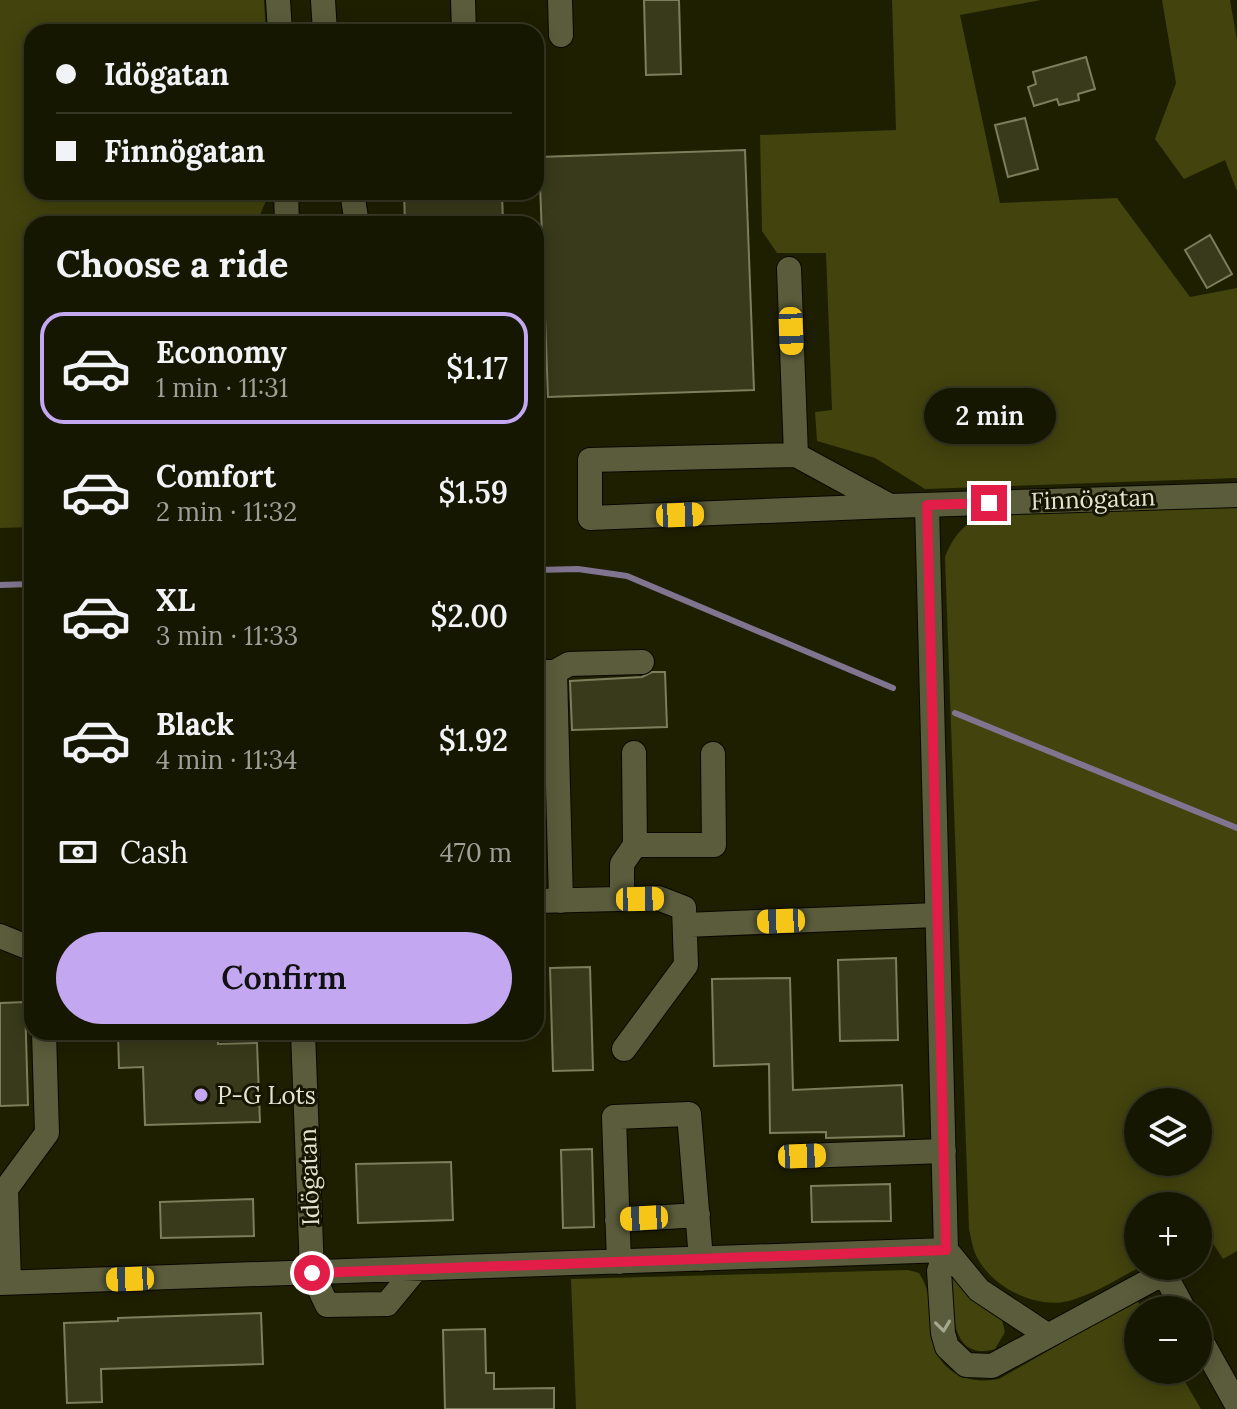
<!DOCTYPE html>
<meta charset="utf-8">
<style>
:root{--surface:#161701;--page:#232410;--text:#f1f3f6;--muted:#9e9f99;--line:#353623;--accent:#c4a7f1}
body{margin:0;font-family:Lora,serif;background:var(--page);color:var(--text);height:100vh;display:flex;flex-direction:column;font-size:30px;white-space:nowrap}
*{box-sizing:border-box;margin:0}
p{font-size:26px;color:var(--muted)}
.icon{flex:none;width:44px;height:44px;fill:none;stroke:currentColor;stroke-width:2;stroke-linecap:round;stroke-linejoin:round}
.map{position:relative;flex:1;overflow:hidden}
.side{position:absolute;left:24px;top:216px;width:520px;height:824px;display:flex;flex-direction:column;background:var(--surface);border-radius:24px;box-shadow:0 4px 20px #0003,0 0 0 2px var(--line)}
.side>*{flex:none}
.hud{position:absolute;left:24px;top:24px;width:520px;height:176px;border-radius:24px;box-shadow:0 4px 20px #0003,0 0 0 2px var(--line);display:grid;align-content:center;height:176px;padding:0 32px;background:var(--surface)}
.controls{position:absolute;left:1124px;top:1088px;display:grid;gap:16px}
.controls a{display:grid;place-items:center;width:88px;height:88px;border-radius:50%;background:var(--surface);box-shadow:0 4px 20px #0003,0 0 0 2px var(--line);font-size:40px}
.end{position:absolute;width:36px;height:36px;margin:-18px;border:10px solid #e11d48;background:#fff;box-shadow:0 0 0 4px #fff}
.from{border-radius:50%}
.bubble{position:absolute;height:56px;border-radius:28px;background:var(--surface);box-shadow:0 4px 20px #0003,0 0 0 2px var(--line);font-size:26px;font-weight:600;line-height:56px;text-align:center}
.car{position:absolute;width:24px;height:48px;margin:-24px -12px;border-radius:10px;box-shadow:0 0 6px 2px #0007;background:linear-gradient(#f5c518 24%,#345 0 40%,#f5c518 0 76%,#345 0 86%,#f5c518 0)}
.hud b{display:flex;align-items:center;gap:28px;height:76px;font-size:30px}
.hud b+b{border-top:2px solid var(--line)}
.hud i{width:20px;height:20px;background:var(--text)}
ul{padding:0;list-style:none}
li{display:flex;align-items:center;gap:24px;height:112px;margin:0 16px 12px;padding:0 16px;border:4px solid transparent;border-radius:24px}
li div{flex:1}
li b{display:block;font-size:30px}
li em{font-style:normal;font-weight:600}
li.on{border-color:var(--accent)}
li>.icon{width:72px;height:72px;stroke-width:1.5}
h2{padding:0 32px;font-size:36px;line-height:96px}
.pay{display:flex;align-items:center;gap:20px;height:88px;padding:0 32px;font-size:30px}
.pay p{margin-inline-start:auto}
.primary-button{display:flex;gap:16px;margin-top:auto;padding:16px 32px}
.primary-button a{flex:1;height:92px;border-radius:48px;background:var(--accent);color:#111;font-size:32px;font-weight:600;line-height:92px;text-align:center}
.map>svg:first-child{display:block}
.green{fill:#42430d;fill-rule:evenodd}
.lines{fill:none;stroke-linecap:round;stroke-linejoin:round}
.stream{stroke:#817490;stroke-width:6}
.building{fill:#383a1b;stroke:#7c7e5c;stroke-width:2}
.minor-casing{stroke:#090800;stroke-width:26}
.minor{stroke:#5a5c3b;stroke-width:24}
.oneway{stroke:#a5a78f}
.route{stroke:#e11d48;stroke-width:10}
.poi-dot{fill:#c4a7f1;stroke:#151500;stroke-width:3}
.labels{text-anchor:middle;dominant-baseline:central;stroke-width:6;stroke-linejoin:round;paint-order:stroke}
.street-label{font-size:24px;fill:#e3e5d3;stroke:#151500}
.poi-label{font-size:24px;fill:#e3e5d3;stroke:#151500;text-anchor:start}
</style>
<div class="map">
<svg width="1237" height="1409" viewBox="0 0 1237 1409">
<rect width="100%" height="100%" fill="#1e1f01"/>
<!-- green -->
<path class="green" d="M0,0H264L266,32H32V192H269C266,204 259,212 259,224H32V527L0,528Z
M892,0H1041L960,15L1000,203L1117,198L1190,297L1237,288V478L925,489L875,458L817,441L815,412L832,410L826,253H777L762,231L760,135L896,130Z
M1162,0H1230L1237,40V191L1225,160L1184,179L1155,139L1176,83Z
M1237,505V1251L1223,1259L1207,1234L1198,1238V1206H1138V1266H1142C1119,1278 1094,1294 1069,1301C1035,1310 988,1285 975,1253C972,1246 971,1237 969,1229L945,557C954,535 963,525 984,514ZM1138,1102H1198V1162H1138Z
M908,1270L919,1273C938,1302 925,1327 936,1351C947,1377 974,1384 999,1379L1137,1300L1143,1310H1138V1370H1178L1201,1409H576L571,1279Z
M952,1273L975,1300L1002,1320L1005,1332L995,1349C950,1362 953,1309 950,1279Z"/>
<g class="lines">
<!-- stream -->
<path class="stream" d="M536,570L578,569L627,576L893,688
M0,585L32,584
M955,713L1237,828"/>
</g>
<!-- building -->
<path class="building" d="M644,0H679L681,74L646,75Z
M1086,57L1095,89L1078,94L1079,100L1059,105L1057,99L1034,106L1028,87L1036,84L1033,72Z
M1025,118L1038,169L1008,177L995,125Z
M745,150L754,390L548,397L539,157Z
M404,192H502L503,224H405Z
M1210,235L1232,274L1207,288L1185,250Z
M652,672H665L667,727L572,730L570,681L642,677Z
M896,958L898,1040L840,1041L838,960Z
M590,967L593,1070L553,1071L550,968Z
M790,978L793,1090L902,1085L904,1136L826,1138V1132L770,1133L769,1064L714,1066L712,979Z
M25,1002L28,1105L0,1106V1003Z
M118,1032H218V1044L257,1043L260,1122L145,1125L143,1067L119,1068Z
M592,1149L594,1227L563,1228L561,1150Z
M451,1162L453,1220L358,1223L356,1164Z
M890,1184L891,1221L812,1222L811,1186Z
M253,1199L254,1236L161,1238L160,1202Z
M261,1313L263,1364L101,1369L102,1402L67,1403L64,1323L118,1321V1318Z
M485,1329L486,1373H494V1389L554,1388V1409H445L443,1330Z"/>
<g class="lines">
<defs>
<path id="minor" d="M278,0L280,32
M323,0L325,32
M463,0L464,32
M560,0L561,35
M286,192L287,224
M352,192L357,224
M789,269L796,455
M927,505L946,1250L939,1271L943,1333L947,1347L966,1365L992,1366L1164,1273L1184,1310
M890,506L590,518V460L796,455L890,506L1237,495
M536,672H555L569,664L642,662
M555,672L561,901
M635,845H714L713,754
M622,899V864L635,845L634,753
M536,901L658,898L684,908L686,965L624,1049
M685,925L937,915
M0,936L32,949
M303,1032L312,1273L327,1305L387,1304L415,1270
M802,1156L944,1151
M617,1220L698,1215
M946,1250L979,1290L1047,1335
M619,1262L614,1117L689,1114L701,1259
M9,1282L6,1189L47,1133L44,1032
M0,1283L946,1250
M1198,1335L1237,1405"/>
</defs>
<!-- minor casing -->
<use href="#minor" class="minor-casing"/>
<!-- minor -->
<use href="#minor" class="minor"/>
</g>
<!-- one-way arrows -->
<defs><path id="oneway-chevron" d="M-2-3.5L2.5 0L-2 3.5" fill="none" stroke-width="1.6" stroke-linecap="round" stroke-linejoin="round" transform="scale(2)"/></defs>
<use class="oneway" href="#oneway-chevron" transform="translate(943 1326) rotate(83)"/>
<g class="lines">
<!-- route -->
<path class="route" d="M312,1273L946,1250L927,505L989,503"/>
</g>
<!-- markers -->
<circle class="poi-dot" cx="201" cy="1095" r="8"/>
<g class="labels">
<!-- street labels -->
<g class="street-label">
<text transform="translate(1093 499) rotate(-2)">Finnögatan</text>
<text transform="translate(309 1177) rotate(-92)">Idögatan</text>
</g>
<!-- poi labels -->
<g class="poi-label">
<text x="217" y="1095">P-G Lots</text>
</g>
</g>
</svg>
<div class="controls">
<a><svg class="icon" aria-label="layers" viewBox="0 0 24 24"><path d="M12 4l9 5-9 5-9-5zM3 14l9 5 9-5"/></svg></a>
<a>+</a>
<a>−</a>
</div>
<i class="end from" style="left:312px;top:1273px"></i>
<i class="end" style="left:989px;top:503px"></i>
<div class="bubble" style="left:924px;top:388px;width:132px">2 min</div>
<i class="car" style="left:791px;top:331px;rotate:178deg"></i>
<i class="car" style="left:680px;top:515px;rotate:88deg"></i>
<i class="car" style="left:640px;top:899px;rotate:89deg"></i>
<i class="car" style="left:781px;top:921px;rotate:268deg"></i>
<i class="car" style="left:802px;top:1156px;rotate:88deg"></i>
<i class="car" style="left:644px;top:1218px;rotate:267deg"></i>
<i class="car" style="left:130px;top:1279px;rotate:268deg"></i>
<div class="hud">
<b><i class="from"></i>Idögatan</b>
<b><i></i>Finnögatan</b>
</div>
<section class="side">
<h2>Choose a ride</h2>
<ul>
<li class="on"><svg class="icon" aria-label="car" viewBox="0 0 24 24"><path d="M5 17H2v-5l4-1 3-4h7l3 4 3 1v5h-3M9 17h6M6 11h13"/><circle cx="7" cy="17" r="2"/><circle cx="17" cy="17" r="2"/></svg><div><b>Economy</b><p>1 min · 11:31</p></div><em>$1.17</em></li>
<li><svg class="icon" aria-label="car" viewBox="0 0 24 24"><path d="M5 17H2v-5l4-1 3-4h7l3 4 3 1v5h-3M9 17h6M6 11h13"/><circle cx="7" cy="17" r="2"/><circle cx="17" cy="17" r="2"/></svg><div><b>Comfort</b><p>2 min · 11:32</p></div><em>$1.59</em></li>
<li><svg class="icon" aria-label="car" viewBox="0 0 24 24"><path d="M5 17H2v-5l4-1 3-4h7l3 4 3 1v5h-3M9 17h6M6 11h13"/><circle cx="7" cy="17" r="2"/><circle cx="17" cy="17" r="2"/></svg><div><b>XL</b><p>3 min · 11:33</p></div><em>$2.00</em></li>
<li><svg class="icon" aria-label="car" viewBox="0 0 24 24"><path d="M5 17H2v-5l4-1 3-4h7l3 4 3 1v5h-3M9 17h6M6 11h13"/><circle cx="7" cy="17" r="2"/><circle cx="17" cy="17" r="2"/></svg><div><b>Black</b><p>4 min · 11:34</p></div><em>$1.92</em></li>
</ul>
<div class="pay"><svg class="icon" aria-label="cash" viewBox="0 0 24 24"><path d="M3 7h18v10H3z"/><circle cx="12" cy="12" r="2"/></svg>Cash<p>470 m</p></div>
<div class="primary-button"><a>Confirm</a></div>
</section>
</div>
